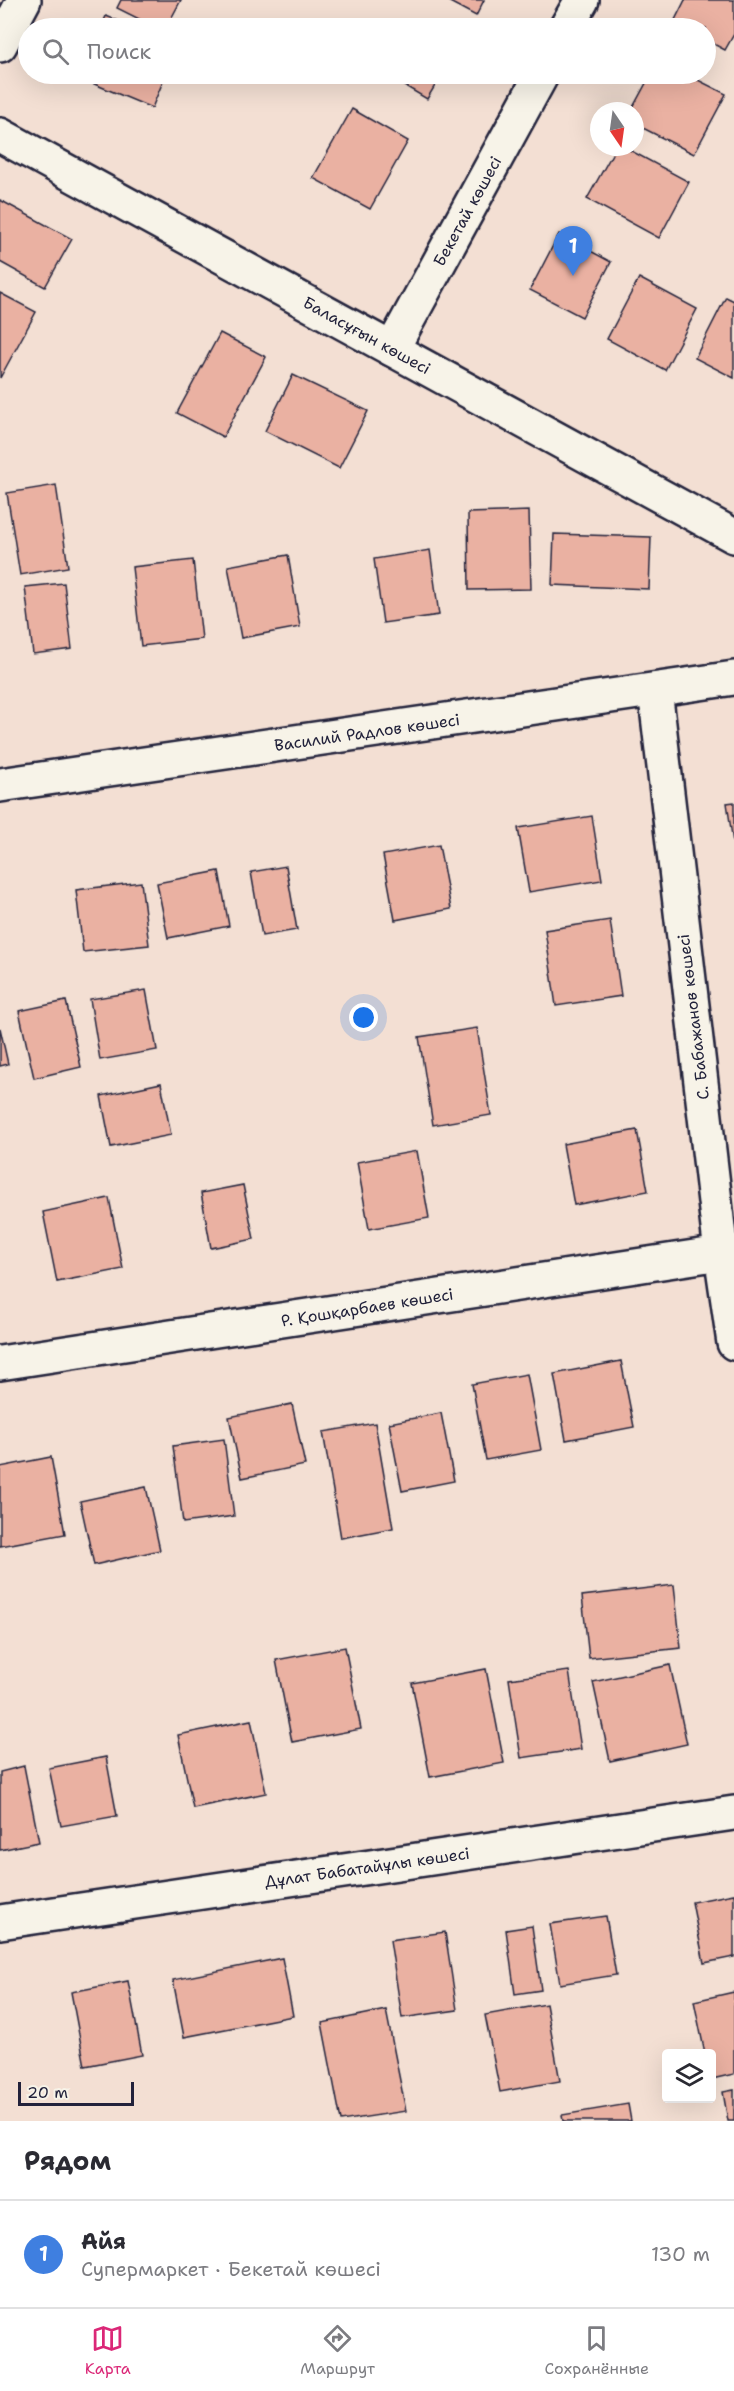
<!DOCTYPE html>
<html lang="ru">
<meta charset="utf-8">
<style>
body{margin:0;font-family:"Shantell Sans",sans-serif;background:#f2f2f3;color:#2b2b33}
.controls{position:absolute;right:18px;bottom:18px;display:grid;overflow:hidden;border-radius:6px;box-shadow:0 6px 24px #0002}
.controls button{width:54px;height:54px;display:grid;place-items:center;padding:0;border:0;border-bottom:2px solid #e1e1e2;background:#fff;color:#2b2b33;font:30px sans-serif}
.compass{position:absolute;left:590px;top:102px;width:54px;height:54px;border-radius:50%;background:#fff;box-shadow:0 6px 24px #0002;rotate:167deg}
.scale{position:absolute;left:18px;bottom:15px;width:116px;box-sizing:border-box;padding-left:6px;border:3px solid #22223b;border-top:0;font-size:16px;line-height:21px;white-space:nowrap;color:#22223b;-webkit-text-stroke:4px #f7f3e8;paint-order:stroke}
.you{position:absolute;left:364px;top:1018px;width:21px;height:21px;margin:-15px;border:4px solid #fff;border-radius:50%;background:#1a73e8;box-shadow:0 0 0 9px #1a73e833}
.badge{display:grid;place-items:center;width:39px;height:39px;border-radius:50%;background:#db2777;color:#fff;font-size:20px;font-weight:700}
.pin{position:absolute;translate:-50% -50px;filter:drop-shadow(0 2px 3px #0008)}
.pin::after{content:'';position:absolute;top:32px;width:21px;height:18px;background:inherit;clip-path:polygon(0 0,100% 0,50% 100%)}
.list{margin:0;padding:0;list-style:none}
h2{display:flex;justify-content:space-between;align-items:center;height:78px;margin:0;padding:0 24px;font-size:26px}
h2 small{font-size:20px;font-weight:400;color:#7c7c81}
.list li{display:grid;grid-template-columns:39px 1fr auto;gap:18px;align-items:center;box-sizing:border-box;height:108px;padding:0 24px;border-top:2px solid #e1e1e2}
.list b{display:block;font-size:22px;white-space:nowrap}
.list p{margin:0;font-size:20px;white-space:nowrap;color:#7c7c81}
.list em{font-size:20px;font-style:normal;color:#7c7c81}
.icon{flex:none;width:33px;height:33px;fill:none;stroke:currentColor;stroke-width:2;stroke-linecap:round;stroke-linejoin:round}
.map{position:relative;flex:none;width:734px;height:2121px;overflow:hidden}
.search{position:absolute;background:#fff;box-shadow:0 6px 24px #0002;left:18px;right:18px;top:18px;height:66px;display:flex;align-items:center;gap:15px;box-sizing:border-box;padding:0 21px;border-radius:33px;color:#7c7c81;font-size:22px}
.sheet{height:186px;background:#fff}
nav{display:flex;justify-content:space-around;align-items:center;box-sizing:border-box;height:84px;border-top:2px solid #e1e1e2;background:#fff;font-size:16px;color:#7c7c81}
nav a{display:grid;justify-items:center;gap:3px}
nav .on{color:#db2777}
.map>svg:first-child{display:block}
.building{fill:#eab1a2;stroke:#22223b;stroke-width:1.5}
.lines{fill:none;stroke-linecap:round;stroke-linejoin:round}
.minor-casing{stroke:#22223b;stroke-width:38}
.tertiary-casing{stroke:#22223b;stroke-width:38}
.minor{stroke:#f7f3e8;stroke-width:33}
.tertiary{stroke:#f7f3e8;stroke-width:33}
.labels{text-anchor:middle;stroke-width:4.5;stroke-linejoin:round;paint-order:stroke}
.street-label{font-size:16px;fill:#22223b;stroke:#f7f3e8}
</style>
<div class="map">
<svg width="734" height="2121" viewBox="0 0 734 2121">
<rect width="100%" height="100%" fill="#f3dfd3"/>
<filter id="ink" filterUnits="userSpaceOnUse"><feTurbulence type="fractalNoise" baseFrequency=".0167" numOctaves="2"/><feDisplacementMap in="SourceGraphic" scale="12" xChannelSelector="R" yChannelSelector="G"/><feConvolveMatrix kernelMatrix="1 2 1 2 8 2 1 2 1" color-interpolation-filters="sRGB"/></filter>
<g filter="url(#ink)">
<g class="building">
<path d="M 121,0 L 181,0 L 166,28 L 157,28 L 117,8 Z"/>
<path d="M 446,0 L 484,0 L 476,16 Z"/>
<path d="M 685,0 L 734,0 L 734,34 L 725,50 L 706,40 L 706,28 L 682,28 L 673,24 Z"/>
<path d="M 106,16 L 137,28 L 101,28 Z"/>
<path d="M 422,20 L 437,28 L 417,28 Z"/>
<path d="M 82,74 L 166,74 L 152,108 L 80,78 Z"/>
<path d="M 392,74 L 442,74 L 427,99 L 390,77 Z"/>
<path d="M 651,74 L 686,74 L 726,94 L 694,154 L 635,124 L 635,111 L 631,111 Z"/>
<path d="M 352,109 L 408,141 L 370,209 L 313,178 Z"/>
<path d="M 616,147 L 624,147 L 689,182 L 659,238 L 587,199 Z"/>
<path d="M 0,200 L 72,239 L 45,287 L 0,262 Z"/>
<path d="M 559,234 L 611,262 L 582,317 L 530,290 Z"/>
<path d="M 639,278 L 697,309 L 665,370 L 607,339 Z"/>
<path d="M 0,293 L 36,312 L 0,378 Z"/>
<path d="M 726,297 L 734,301 L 734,378 L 695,358 Z"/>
<path d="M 220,333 L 266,357 L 223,437 L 177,413 Z"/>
<path d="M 293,375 L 368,411 L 339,468 L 265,431 Z"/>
<path d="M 56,485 L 68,567 L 20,575 L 7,493 Z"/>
<path d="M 529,511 L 531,589 L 469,590 L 468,513 Z"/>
<path d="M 554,534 L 651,537 L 649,589 L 552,585 Z"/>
<path d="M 430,550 L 439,615 L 383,623 L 374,559 Z"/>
<path d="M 288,555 L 300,627 L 241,638 L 228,566 Z"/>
<path d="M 193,560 L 202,639 L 141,646 L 132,567 Z"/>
<path d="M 64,583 L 72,649 L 33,654 L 25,587 Z"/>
<path d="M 734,802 L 734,849 L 727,803 Z"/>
<path d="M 592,816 L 602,880 L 529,892 L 518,828 Z"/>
<path d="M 439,845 L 451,909 L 395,920 L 383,855 Z"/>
<path d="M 286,866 L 297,930 L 262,936 L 251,872 Z"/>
<path d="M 219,871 L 229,926 L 168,938 L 157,883 Z"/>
<path d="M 141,882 L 149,945 L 83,952 L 76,890 Z"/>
<path d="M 610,920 L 621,996 L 556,1006 L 545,930 Z"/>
<path d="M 146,990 L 157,1050 L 100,1060 L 90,999 Z"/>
<path d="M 66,1001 L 81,1067 L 34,1078 L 19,1011 Z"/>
<path d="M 0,1028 L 8,1064 L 0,1066 Z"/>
<path d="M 477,1028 L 491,1115 L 433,1125 L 419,1037 Z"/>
<path d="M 161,1083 L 171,1135 L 111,1147 L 101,1096 Z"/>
<path d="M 637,1130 L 648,1191 L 574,1205 L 563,1144 Z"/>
<path d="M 417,1151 L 429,1218 L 369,1229 L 357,1162 Z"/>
<path d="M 243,1185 L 254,1239 L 211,1248 L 201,1193 Z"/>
<path d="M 109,1198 L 123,1269 L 57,1282 L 43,1212 Z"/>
<path d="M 621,1361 L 634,1427 L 566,1440 L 554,1374 Z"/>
<path d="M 527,1374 L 541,1450 L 486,1460 L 472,1384 Z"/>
<path d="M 292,1404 L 305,1465 L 242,1478 L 229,1417 Z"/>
<path d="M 441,1413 L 454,1481 L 402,1491 L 389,1423 Z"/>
<path d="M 375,1423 L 393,1528 L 341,1538 L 323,1432 Z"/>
<path d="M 224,1439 L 234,1516 L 183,1523 L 173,1446 Z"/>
<path d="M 51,1457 L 65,1534 L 0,1546 L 0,1467 Z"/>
<path d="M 146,1487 L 160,1550 L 94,1565 L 80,1501 Z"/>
<path d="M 674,1585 L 681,1648 L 589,1658 L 582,1596 Z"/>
<path d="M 345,1647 L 361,1729 L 292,1742 L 276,1660 Z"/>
<path d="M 670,1665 L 687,1744 L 610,1761 L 593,1682 Z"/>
<path d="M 486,1669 L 504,1763 L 430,1777 L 412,1683 Z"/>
<path d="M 569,1671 L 581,1749 L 521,1758 L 509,1679 Z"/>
<path d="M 251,1720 L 266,1793 L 193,1808 L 178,1735 Z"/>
<path d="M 106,1757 L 117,1816 L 61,1826 L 49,1768 Z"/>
<path d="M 24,1766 L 39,1842 L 0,1850 L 0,1772 Z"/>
<path d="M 734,1894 L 734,1957 L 704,1963 L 692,1902 Z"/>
<path d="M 606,1916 L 616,1975 L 560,1984 L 550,1924 Z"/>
<path d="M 532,1926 L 541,1990 L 515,1994 L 506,1930 Z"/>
<path d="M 445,1932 L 457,2010 L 402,2018 L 390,1940 Z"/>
<path d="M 282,1958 L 293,2016 L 184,2037 L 173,1980 Z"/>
<path d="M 128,1981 L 142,2055 L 85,2066 L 71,1992 Z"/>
<path d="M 734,1992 L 734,2074 L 712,2079 L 712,2054 L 705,2054 L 694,2001 Z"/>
<path d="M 546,2004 L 560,2081 L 500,2092 L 485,2015 Z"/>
<path d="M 386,2010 L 406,2111 L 341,2121 L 322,2023 Z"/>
<path d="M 734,2090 L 734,2121 L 728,2121 L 723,2092 Z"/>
<path d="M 628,2104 L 631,2121 L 563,2121 L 562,2115 Z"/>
</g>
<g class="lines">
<defs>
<g id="minor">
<path d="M 566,28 L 582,0"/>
<path d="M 0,45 L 24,0"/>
<path d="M 0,135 L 734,536"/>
<path d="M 392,349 L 542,74"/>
<path d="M 655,690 L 721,1253 L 734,1343"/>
<path d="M 0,1363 L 734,1251"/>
<path d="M 0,1922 L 734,1813"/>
</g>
<path id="tertiary" d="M 0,785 L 734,678"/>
</defs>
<use href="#minor" class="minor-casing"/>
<use href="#tertiary" class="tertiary-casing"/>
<use href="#minor" class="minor"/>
<use href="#tertiary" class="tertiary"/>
</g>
</g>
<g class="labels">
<g class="street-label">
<text transform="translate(467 211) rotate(-61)" y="6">Бекетай көшесі</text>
<text transform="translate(367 335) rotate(29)" y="6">Баласұғын көшесі</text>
<text transform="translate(367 732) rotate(-8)" y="6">Василий Радлов көшесі</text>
<text transform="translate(693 1017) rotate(-97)" y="6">С. Бабажанов көшесі</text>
<text transform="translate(367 1307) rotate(-9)" y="6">Р. Қошқарбаев көшесі</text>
<text transform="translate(367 1867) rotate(-8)" y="6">Дұлат Бабатайұлы көшесі</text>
</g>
</g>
</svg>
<div class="controls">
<button><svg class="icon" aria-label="layers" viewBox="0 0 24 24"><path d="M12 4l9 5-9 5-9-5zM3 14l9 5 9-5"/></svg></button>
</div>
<svg class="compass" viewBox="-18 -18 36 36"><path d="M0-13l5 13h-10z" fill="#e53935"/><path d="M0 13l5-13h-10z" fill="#7c7c81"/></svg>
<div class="scale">20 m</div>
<div class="you"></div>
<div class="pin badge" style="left:573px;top:276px;background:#3f7fe0">1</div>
<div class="search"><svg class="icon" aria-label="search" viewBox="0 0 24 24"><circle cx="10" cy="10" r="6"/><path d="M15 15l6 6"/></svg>Поиск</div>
</div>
<section class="sheet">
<h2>Рядом<small></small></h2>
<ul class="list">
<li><span class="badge" style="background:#3f7fe0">1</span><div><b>Айя</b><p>Супермаркет · Бекетай көшесі</p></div><em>130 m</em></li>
</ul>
</section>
<nav>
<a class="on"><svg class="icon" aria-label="map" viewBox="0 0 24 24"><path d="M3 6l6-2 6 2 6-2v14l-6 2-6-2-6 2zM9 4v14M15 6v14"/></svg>Карта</a>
<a><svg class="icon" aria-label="directions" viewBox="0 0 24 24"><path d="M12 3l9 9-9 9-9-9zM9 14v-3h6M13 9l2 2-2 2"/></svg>Маршрут</a>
<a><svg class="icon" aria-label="saved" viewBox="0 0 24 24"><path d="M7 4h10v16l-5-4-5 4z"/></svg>Сохранённые</a>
</nav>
